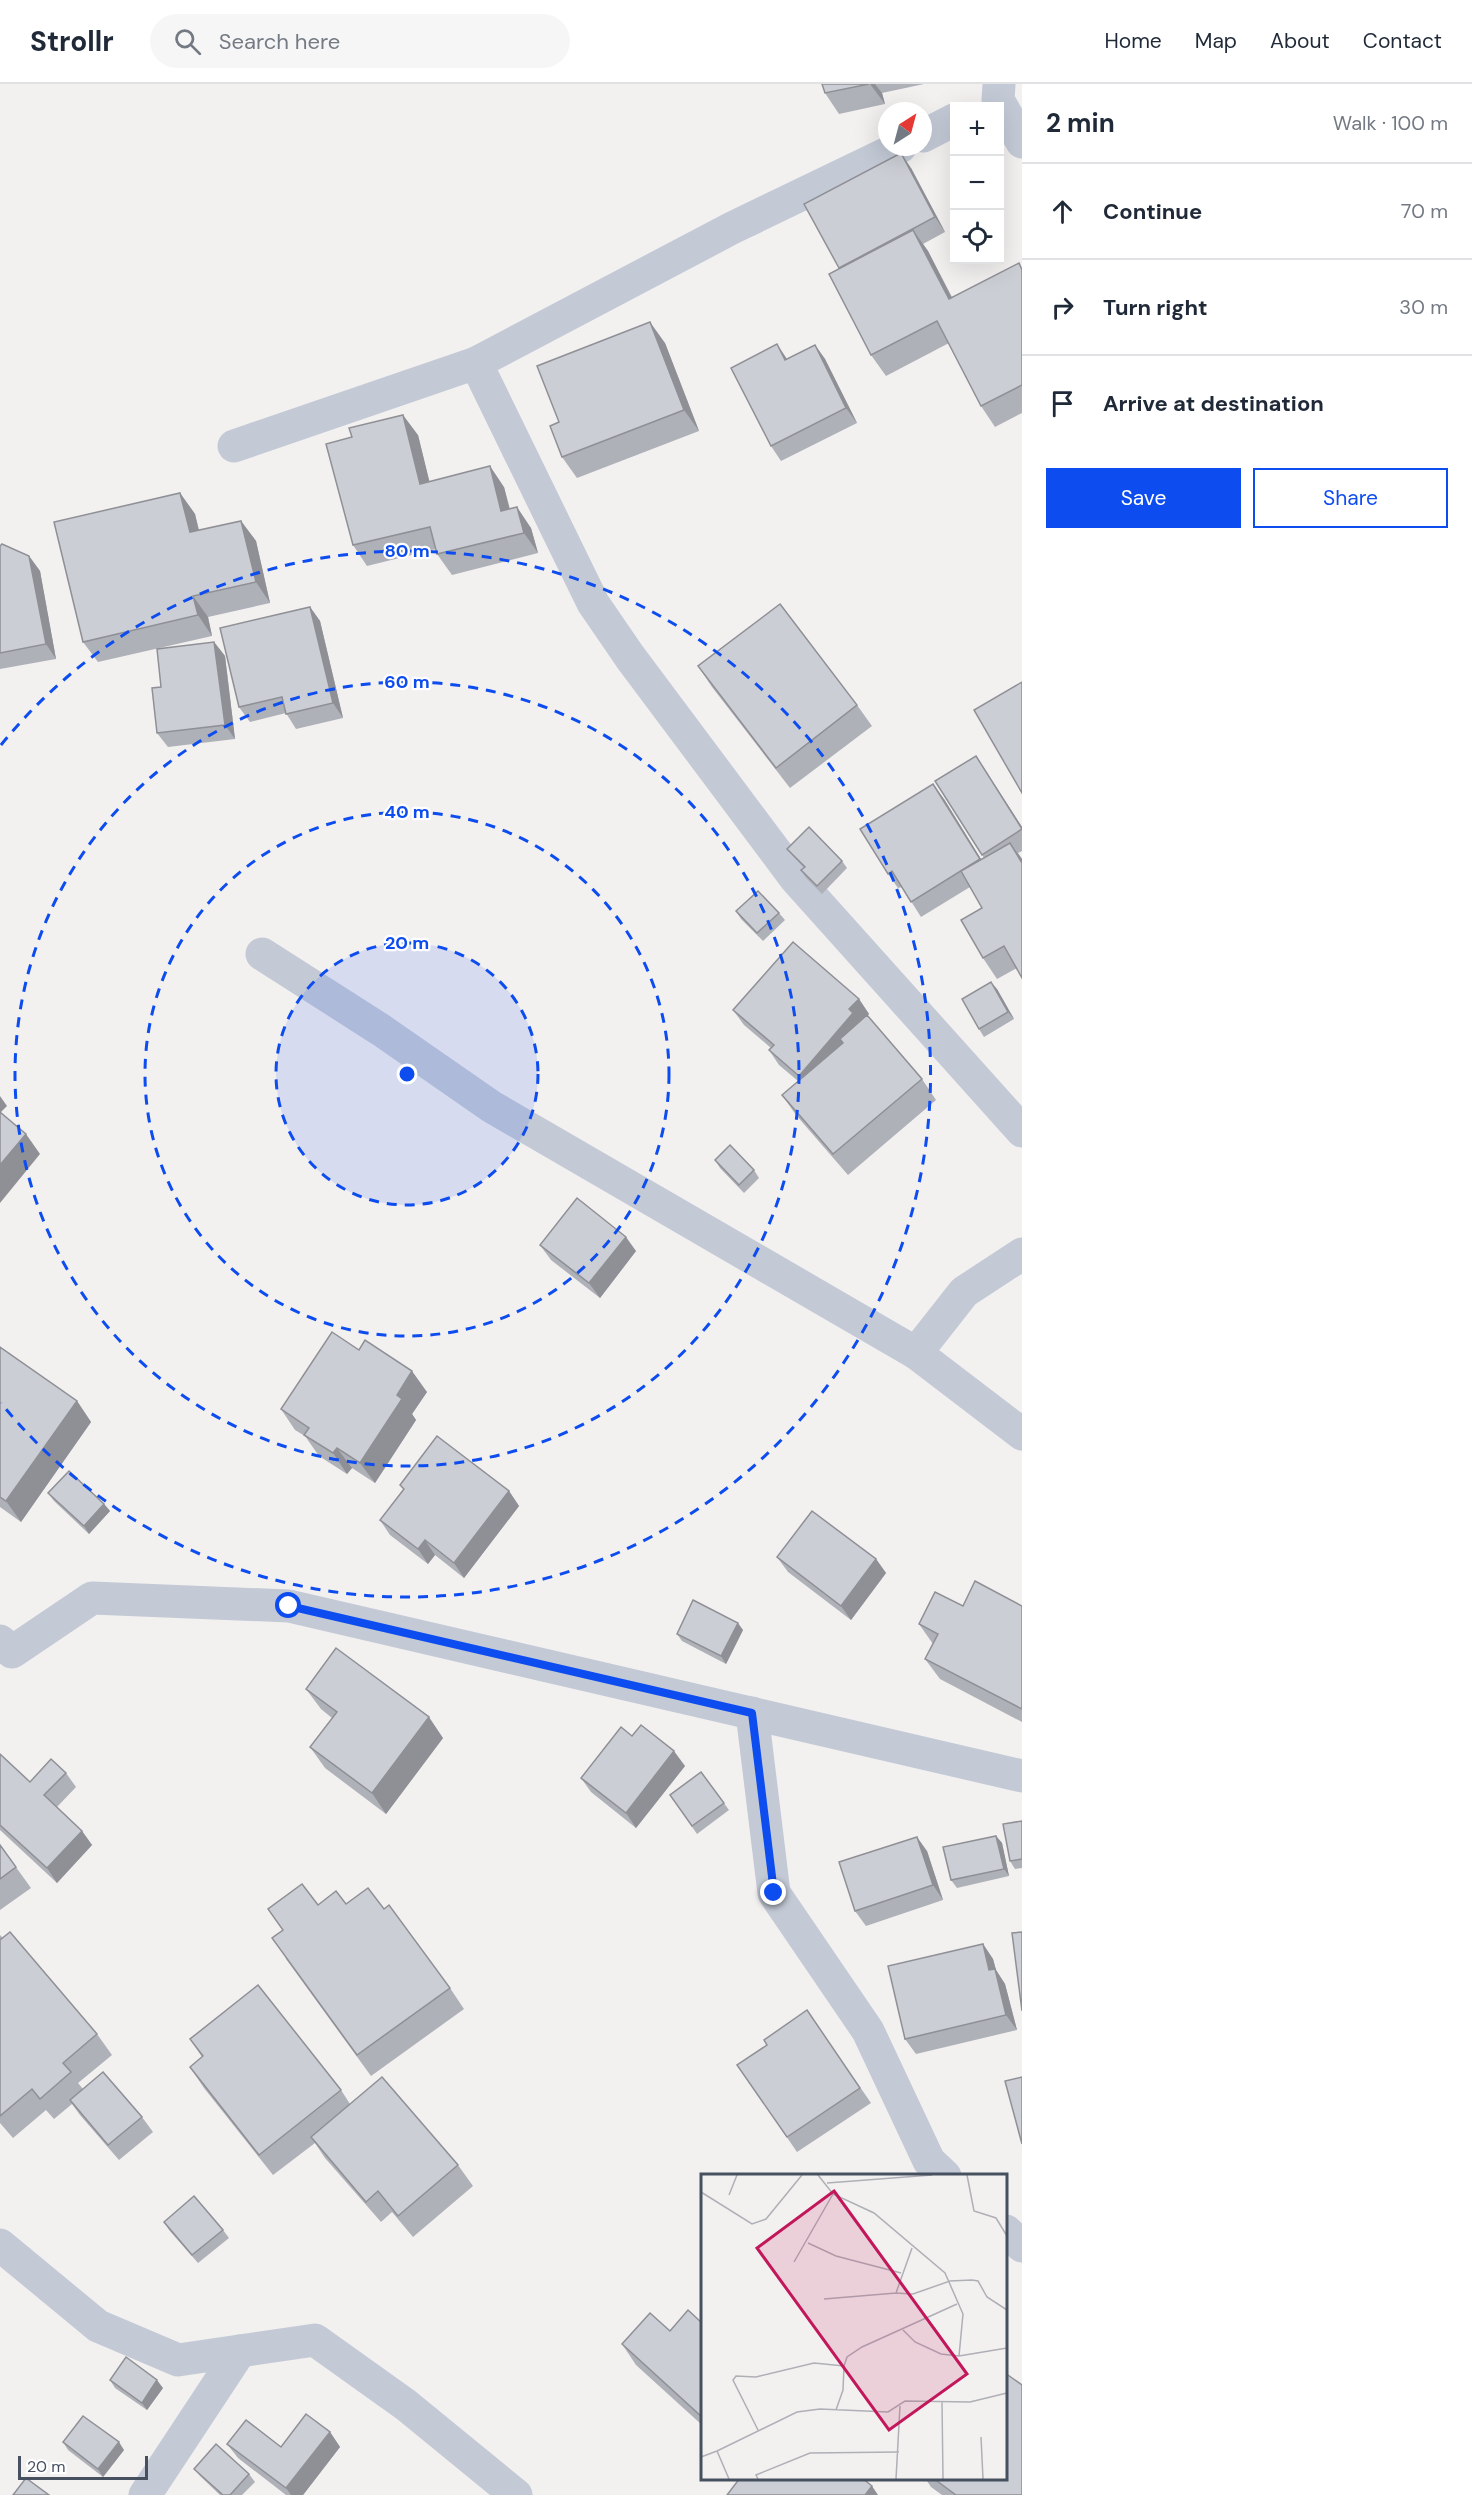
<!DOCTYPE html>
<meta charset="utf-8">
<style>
body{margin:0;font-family:"DM Sans",sans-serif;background:#f6f6f7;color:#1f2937}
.controls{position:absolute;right:18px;top:18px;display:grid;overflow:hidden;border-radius:0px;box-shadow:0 6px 24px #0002}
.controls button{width:54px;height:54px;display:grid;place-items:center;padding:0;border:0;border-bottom:2px solid #e0e1e3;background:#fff;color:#1f2937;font:30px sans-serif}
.compass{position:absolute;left:878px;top:18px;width:54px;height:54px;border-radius:50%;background:#fff;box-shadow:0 6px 24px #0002;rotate:36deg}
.scale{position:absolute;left:18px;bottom:15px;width:130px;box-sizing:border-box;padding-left:6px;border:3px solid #47505f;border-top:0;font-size:16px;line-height:21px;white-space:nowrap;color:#47505f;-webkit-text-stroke:4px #fff;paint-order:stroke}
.stop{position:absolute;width:18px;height:18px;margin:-14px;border:4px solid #0d4cef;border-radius:50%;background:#fff}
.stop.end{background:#0d4cef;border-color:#fff;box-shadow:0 2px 6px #0008}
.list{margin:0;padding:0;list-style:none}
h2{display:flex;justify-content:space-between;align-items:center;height:78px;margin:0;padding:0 24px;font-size:26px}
h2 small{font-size:20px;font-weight:400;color:#747a83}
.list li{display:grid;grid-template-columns:39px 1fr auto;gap:18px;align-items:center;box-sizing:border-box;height:96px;padding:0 24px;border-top:2px solid #e0e1e3}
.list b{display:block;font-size:22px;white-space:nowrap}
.list em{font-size:20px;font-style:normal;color:#747a83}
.actions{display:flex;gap:12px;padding:18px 24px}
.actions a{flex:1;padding:14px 0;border:2px solid #0d4cef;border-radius:0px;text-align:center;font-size:21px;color:#0d4cef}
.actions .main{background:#0d4cef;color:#fff}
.icon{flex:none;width:33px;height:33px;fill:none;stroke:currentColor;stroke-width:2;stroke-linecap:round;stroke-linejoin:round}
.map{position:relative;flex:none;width:1022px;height:2411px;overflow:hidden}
header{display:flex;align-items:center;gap:36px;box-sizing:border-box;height:84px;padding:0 30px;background:#fff;border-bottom:2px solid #e0e1e3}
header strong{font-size:28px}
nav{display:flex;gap:33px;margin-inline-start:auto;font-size:21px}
.search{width:420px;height:54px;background:#f6f6f7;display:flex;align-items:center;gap:15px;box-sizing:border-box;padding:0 21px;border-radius:33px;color:#747a83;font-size:22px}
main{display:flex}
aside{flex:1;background:#fff}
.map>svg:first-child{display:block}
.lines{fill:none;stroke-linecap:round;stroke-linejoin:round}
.minor{stroke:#c3cad6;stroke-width:33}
.wall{fill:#afb1b8}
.shaded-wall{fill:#8f9096}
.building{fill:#ccced6;stroke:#8f9096;stroke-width:1.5}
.route{stroke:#0d4cef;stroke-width:8}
.ring{fill:none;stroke:#0d4cef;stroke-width:3;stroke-dasharray:10 8}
.inset-road{fill:none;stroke:#aeb0b6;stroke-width:1.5}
.view{fill:#c2185b;fill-opacity:0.15;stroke:#c2185b;stroke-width:3}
.inset-edge{fill:none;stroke:#47505f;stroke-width:3}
.centre{fill:#0d4cef;stroke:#fff;stroke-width:3}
.ring-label{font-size:18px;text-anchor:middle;font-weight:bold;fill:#0d4cef;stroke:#fff;stroke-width:4.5;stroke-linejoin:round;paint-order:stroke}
</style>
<header>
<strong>Strollr</strong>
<div class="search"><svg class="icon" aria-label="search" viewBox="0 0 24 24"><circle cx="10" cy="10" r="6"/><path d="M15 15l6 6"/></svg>Search here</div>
<nav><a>Home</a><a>Map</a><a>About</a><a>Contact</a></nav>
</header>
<main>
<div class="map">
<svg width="1022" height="2411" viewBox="0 0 1022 2411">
<rect width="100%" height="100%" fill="#f3f0f0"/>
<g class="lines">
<g class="minor">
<path d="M 999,0 L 998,16 L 1022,58"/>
<path d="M 923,52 L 954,36"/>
<path d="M 476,279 L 593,519 L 630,573 L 796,795 L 1022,1047"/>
<path d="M 234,362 L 476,279 L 732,144 L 900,63"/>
<path d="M 262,870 L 381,946 L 492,1023 L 916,1269"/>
<path d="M 1022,1170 L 964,1208 L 916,1269 L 1022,1350"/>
<path d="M 0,1557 L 12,1568 L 92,1514 L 289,1522 L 1022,1692"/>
<path d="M 752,1629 L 774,1809 L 868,1947 L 929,2077 L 945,2092"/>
<path d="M 1006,2147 L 1022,2162"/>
<path d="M 0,2161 L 98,2242 L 178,2276 L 315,2256 L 406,2321 L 516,2411"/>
<path d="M 145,2411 L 240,2267"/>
</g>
</g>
<g class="wall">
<path d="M 822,0 L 924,0 L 882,9 L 885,20 L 839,30 L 825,9 Z"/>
<path d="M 911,84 L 945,148 L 923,160 L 928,167 L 952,213 L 1022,184 L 1022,329 L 995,343 L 981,322 L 949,259 L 886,292 L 871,271 L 839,185 Z"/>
<path d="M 665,259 L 699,347 L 577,394 L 562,373 L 559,338 Z"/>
<path d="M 815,261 L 825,275 L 857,339 L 781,377 L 771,362 L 787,275 Z"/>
<path d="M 418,351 L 429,397 L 504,403 L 510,425 L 531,444 L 538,469 L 452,491 L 437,470 L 436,465 L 367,482 L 353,461 Z"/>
<path d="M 180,409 L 195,430 L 199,446 L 241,437 L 256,457 L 270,519 L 208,533 L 212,552 L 98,578 L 83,558 Z"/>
<path d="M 0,462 L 29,472 L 40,487 L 56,575 L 0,585 Z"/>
<path d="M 310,523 L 320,537 L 343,634 L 296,645 L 286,629 L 250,638 L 239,623 Z"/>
<path d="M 214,558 L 225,572 L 235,655 L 168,663 L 157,649 L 161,603 Z"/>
<path d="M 698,582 L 857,621 L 872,642 L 790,704 L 712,603 Z"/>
<path d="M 976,672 L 1022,743 L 1022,767 L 1018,769 L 1022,775 L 1017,884 L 997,895 L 983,874 L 982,824 L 970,803 L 921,833 L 902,803 L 898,804 L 888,790 L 944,715 L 981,775 L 984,774 L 935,697 Z"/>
<path d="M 787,765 L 842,777 L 847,784 L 822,810 L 806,794 L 801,786 L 804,784 L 793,772 Z"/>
<path d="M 736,827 L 779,829 L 785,836 L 763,857 L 741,835 Z"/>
<path d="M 997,905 L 1014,935 L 984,953 L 979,945 Z"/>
<path d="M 859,915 L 869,930 L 867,932 L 922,995 L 936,1016 L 848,1091 L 796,1031 L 782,1011 L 798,997 L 779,981 L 769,966 L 771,964 L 744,941 L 733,926 Z"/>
<path d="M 715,1076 L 754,1086 L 759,1094 L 744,1109 L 720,1084 Z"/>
<path d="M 540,1161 L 636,1167 L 600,1214 L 551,1176 Z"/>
<path d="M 0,1263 L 77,1317 L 91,1338 L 21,1438 L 0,1423 Z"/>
<path d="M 359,1266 L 427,1308 L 412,1330 L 416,1336 L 375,1399 L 352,1384 L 347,1390 L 319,1372 L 305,1352 L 295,1346 L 281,1325 Z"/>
<path d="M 400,1401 L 509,1407 L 519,1422 L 464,1494 L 435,1471 L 428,1480 L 390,1451 L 380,1436 L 404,1406 Z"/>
<path d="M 48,1409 L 104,1420 L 110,1427 L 89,1450 L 54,1417 Z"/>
<path d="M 777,1473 L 876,1475 L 886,1489 L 851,1536 L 788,1488 Z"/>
<path d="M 963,1522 L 1022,1522 L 1022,1638 L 940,1595 L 925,1575 L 933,1560 L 919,1540 Z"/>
<path d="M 743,1546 L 726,1580 L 682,1557 L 677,1550 Z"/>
<path d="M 306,1605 L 443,1654 L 386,1730 L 325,1684 L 310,1663 L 332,1634 L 321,1625 Z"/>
<path d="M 632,1652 L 685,1682 L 636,1744 L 591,1708 L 581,1694 Z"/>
<path d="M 0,1670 L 30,1698 L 66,1689 L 76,1703 L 57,1723 L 82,1747 L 92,1761 L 57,1799 L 0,1746 Z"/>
<path d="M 701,1688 L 729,1726 L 697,1750 L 670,1711 Z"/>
<path d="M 1022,1737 L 1022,1784 L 1015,1785 L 1010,1777 Z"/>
<path d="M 996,1752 L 1002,1759 L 1009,1792 L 957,1804 L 951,1796 Z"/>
<path d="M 0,1761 L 31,1804 L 0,1826 Z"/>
<path d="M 927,1767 L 943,1816 L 866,1842 L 855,1827 Z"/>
<path d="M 318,1821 L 384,1825 L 450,1904 L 464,1925 L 371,1992 L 286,1875 L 283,1846 L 268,1825 Z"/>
<path d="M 0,1851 L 97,1950 L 112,1971 L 78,1999 L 83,2005 L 142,2033 L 153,2048 L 119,2076 L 80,2031 L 72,2020 L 54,2035 L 46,2026 L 13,2054 L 0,2039 Z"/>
<path d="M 983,1860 L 993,1875 L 996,1886 L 1005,1900 L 1017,1946 L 916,1970 L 905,1955 Z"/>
<path d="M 807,1926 L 871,2019 L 797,2068 L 737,1981 L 767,1961 Z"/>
<path d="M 190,1955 L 341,2006 L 350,2020 L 458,2081 L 473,2102 L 413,2153 L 392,2128 L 381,2138 L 325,2074 L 315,2059 L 273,2091 L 204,2004 L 190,1983 L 202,1973 Z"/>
<path d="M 164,2138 L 223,2146 L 229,2154 L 198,2179 L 169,2146 Z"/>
<path d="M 702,2239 L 702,2341 L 636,2281 L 622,2260 L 670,2247 Z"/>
<path d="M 110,2296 L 163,2304 L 147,2326 L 115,2304 Z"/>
<path d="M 330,2348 L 340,2363 L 303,2411 L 286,2411 L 238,2374 L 227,2360 L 281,2363 Z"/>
<path d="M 63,2358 L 124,2366 L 103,2393 L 68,2366 Z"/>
<path d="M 194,2385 L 249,2390 L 255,2398 L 242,2411 L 220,2411 L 200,2392 Z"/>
<path d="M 925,2394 L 1005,2394 L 1022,2411 L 942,2411 L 931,2403 Z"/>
</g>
<g class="shaded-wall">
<path d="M 870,0 L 875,0 L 882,9 L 885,20 Z"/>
<path d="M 901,69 L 911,84 L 945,148 L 935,133 Z"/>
<path d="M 913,146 L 928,167 L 963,236 L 949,215 Z"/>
<path d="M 650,238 L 665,259 L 699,347 L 684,326 Z"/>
<path d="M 777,260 L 787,275 L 785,276 Z"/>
<path d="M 815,261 L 825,275 L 857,339 L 846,324 Z"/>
<path d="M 403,331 L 418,351 L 435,420 L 420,400 Z"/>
<path d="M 490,382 L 504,403 L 515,447 L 501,427 Z"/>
<path d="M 180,409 L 195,430 L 204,469 L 190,448 Z"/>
<path d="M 517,423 L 531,444 L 538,469 L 524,449 Z"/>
<path d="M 241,437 L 256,457 L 270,519 L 256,498 Z"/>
<path d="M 29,472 L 40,487 L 56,575 L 46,560 Z"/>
<path d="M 193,512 L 208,533 L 212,552 L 198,531 Z"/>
<path d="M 310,523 L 320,537 L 343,634 L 333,619 Z"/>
<path d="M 214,558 L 225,572 L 235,655 L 225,641 Z"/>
<path d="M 976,672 L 986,687 L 1022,743 L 1022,745 Z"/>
<path d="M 933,700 L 944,715 L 990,790 L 980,775 Z"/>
<path d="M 1010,759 L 1022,775 L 1022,779 Z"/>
<path d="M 991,898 L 997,905 L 1014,935 L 1008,928 Z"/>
<path d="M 859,915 L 869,930 L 860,939 L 810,1006 L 799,992 L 849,925 Z"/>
<path d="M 0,1012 L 7,1022 L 0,1029 Z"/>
<path d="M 26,1050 L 40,1070 L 0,1119 L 0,1081 Z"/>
<path d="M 626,1153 L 636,1167 L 600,1214 L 589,1199 Z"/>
<path d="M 412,1287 L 427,1308 L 412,1330 L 416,1336 L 375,1399 L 360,1379 L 397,1311 Z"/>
<path d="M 77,1317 L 91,1338 L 21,1438 L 6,1417 Z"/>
<path d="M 337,1364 L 352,1384 L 347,1390 L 333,1369 Z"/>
<path d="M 509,1407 L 519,1422 L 464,1494 L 454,1479 Z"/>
<path d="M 104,1420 L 110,1427 L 89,1450 L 84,1442 Z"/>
<path d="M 425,1456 L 435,1471 L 428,1480 L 418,1465 Z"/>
<path d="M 876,1475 L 886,1489 L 851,1536 L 841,1522 Z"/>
<path d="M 738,1539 L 743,1546 L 726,1580 L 721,1572 Z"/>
<path d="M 429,1633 L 443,1654 L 386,1730 L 372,1709 Z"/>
<path d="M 674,1667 L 685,1682 L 636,1744 L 626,1729 Z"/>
<path d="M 82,1747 L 92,1761 L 57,1799 L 47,1784 Z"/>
<path d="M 996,1752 L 1002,1759 L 1009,1792 L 1004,1785 Z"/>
<path d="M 917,1753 L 927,1767 L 943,1816 L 933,1801 Z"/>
<path d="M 983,1860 L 993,1875 L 996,1886 L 1005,1900 L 1017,1946 L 1006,1931 L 989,1886 Z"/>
<path d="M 157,2296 L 163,2304 L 147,2326 L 142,2319 Z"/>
<path d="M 330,2348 L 340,2363 L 303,2411 L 291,2411 L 286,2404 Z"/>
<path d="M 119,2358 L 124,2366 L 103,2393 L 98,2385 Z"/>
<path d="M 872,2402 L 878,2411 L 865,2411 Z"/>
</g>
<g class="building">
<path d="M 822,0 L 869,0 L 825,9 Z"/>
<path d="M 901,69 L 935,133 L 839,184 L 804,120 Z"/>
<path d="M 913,146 L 949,215 L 1019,179 L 1022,186 L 1022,301 L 981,322 L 937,237 L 871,271 L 829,190 Z"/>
<path d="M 650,238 L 684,326 L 562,373 L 550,342 L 559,338 L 537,282 Z"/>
<path d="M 777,260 L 785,276 L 815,261 L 846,324 L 771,362 L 731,284 Z"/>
<path d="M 403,331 L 420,400 L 490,382 L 501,427 L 517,423 L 524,449 L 437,470 L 430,443 L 353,461 L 326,360 L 352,353 L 349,344 Z"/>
<path d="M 180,409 L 190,448 L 241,437 L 256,498 L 193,512 L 198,531 L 83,558 L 54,438 Z"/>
<path d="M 2,460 L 29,472 L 46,560 L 0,569 L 0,462 Z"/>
<path d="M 780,520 L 857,621 L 776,684 L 698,582 Z"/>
<path d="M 310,523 L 333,619 L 286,630 L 282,613 L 239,623 L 220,544 Z"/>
<path d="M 214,558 L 225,641 L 157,649 L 152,604 L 161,603 L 157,565 Z"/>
<path d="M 1022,598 L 1022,709 L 974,626 Z"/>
<path d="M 976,672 L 1022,745 L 982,771 L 935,697 Z"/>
<path d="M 933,700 L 980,775 L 911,818 L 892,787 L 888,790 L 860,745 Z"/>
<path d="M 809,743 L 842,777 L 817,802 L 801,786 L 805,783 L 787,765 Z"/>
<path d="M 1010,759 L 1022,779 L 1022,894 L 1004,862 L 983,874 L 961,836 L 982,824 L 961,787 Z"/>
<path d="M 758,807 L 779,829 L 757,849 L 736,827 Z"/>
<path d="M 793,858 L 859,915 L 849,925 L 853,929 L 799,992 L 769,966 L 774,961 L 733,926 Z"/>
<path d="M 991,898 L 1008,928 L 979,945 L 962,915 Z"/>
<path d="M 867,931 L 922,995 L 833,1070 L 782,1011 L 843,959 L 840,955 Z"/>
<path d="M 0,1028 L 26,1050 L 0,1081 Z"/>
<path d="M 730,1061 L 754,1086 L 739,1101 L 715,1076 Z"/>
<path d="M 577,1114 L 626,1153 L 589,1199 L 540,1161 Z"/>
<path d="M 332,1248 L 359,1266 L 365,1256 L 412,1287 L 397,1311 L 402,1315 L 360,1379 L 337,1364 L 333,1369 L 304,1351 L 309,1344 L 281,1325 Z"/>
<path d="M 0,1263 L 77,1317 L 6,1417 L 0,1413 Z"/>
<path d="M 437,1352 L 509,1407 L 454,1479 L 425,1456 L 418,1465 L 380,1436 L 404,1405 L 400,1401 Z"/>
<path d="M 69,1387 L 104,1420 L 84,1442 L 48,1409 Z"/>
<path d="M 812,1427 L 876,1475 L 841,1522 L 777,1473 Z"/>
<path d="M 975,1497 L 1022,1522 L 1022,1625 L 925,1575 L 938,1550 L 919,1540 L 935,1508 L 963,1522 Z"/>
<path d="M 693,1516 L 738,1539 L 721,1572 L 677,1550 Z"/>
<path d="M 336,1564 L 429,1633 L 372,1709 L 310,1663 L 337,1628 L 306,1605 Z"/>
<path d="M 641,1641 L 674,1667 L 626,1729 L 581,1694 L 621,1643 L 632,1652 Z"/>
<path d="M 0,1670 L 30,1698 L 51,1675 L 66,1689 L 44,1711 L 82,1747 L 47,1784 L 0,1741 Z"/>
<path d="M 701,1688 L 724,1719 L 692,1742 L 670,1711 Z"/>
<path d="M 1022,1737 L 1022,1775 L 1010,1777 L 1003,1740 Z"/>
<path d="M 996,1752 L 1004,1785 L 951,1796 L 943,1763 Z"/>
<path d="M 917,1753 L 933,1801 L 855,1827 L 839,1778 Z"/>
<path d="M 0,1761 L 16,1783 L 0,1795 Z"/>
<path d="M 302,1800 L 318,1821 L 336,1807 L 346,1820 L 368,1804 L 384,1825 L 389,1821 L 450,1904 L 357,1971 L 272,1854 L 283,1846 L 268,1825 Z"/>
<path d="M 10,1848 L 97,1950 L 63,1979 L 71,1988 L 40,2015 L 32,2005 L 0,2032 L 0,1856 Z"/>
<path d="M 1022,1848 L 1022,1927 L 1012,1849 Z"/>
<path d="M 983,1860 L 989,1886 L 995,1885 L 1006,1931 L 905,1955 L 888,1882 Z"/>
<path d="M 258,1901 L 341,2006 L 259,2071 L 190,1983 L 203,1972 L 190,1955 Z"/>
<path d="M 807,1926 L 860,2004 L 787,2053 L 737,1981 L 767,1961 L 764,1956 Z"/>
<path d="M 103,1988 L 142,2033 L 108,2061 L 70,2016 Z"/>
<path d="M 382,1993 L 458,2081 L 398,2132 L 378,2107 L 366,2118 L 311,2053 Z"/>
<path d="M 1022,1993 L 1022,2060 L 1005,1997 Z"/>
<path d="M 194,2112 L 223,2146 L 192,2171 L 164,2138 Z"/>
<path d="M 688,2226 L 702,2239 L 702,2333 L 622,2260 L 650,2229 L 670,2247 Z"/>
<path d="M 126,2273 L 157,2296 L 142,2319 L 110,2296 Z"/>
<path d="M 1005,2289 L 1022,2301 L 1022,2411 L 956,2411 L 933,2394 L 1005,2394 Z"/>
<path d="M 306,2330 L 330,2348 L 286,2404 L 227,2360 L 246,2336 L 281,2363 Z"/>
<path d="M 83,2332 L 119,2358 L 98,2385 L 63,2358 Z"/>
<path d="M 216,2360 L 249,2390 L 230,2411 L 223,2411 L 194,2385 Z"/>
<path d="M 26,2394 L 49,2411 L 13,2411 Z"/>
<path d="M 740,2394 L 862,2394 L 872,2402 L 865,2411 L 727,2411 Z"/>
</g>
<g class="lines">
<path class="route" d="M 289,1522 L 752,1629 L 774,1809"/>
</g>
<circle cx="407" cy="990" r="131" fill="#0d4cef" fill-opacity=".12"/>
<g class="ring">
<circle cx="407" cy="990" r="131"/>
<circle cx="407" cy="990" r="262"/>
<circle cx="407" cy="990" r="392"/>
<path d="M1 661A523 523 0 1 1 1 1319"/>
</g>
<g transform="translate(701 2090)">
<rect width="306" height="306" fill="#f3f0f0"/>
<path class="inset-road" d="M 117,1 L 132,20 L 173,39 L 244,99 L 262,140 L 258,182M 266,1 L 273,37 L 295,44 L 306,62M 126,9 L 231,1M 0,18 L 51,50 L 65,45 L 101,1M 28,21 L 36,1M 107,69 L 135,82 L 200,99M 211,74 L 195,119 L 212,120 L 249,107 L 271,106 L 277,107 L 286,123 L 306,136M 93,88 L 132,20M 123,125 L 195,119M 202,156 L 214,168 L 240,180 L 258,182 L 306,174M 241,228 L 242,305M 135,236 L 142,216 L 143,192M 57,256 L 32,206 L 35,202 L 55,203 L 113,189 L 143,192 L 146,183 L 161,173 L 256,130M 280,263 L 282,305M 16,277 L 96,238 L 119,235 L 187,238 L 204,227 L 269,228 L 306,219M 0,283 L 16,277 L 28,305M 57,305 L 55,301 L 109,279 L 198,278M 195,305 L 199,232"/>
<path class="view" d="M 133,17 L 266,200 L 188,256 L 56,74 Z"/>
<rect width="306" height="306" class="inset-edge"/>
</g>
<circle cx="407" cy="990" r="9" class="centre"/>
<g class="ring-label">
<text x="407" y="473">80 m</text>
<text x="407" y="604">60 m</text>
<text x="407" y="734">40 m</text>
<text x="407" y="865">20 m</text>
</g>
</svg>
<div class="controls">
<button>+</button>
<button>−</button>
<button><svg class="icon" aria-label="locate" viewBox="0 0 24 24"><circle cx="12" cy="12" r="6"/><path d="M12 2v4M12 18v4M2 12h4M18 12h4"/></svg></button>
</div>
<svg class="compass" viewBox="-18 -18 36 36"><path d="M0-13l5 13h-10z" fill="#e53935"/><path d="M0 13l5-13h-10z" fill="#747a83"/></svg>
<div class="scale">20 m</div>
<div class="stop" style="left:289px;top:1522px"></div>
<div class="stop end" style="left:774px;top:1809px"></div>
</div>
<aside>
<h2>2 min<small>Walk · 100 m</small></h2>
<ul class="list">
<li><svg class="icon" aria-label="ahead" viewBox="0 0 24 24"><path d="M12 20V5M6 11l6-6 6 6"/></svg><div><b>Continue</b></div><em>70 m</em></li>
<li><svg class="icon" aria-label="right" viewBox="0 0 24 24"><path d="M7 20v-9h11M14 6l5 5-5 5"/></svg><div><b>Turn right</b></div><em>30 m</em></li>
<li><svg class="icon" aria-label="arrive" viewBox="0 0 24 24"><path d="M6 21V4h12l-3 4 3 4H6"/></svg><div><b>Arrive at destination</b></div></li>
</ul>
<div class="actions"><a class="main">Save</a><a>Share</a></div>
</aside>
</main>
